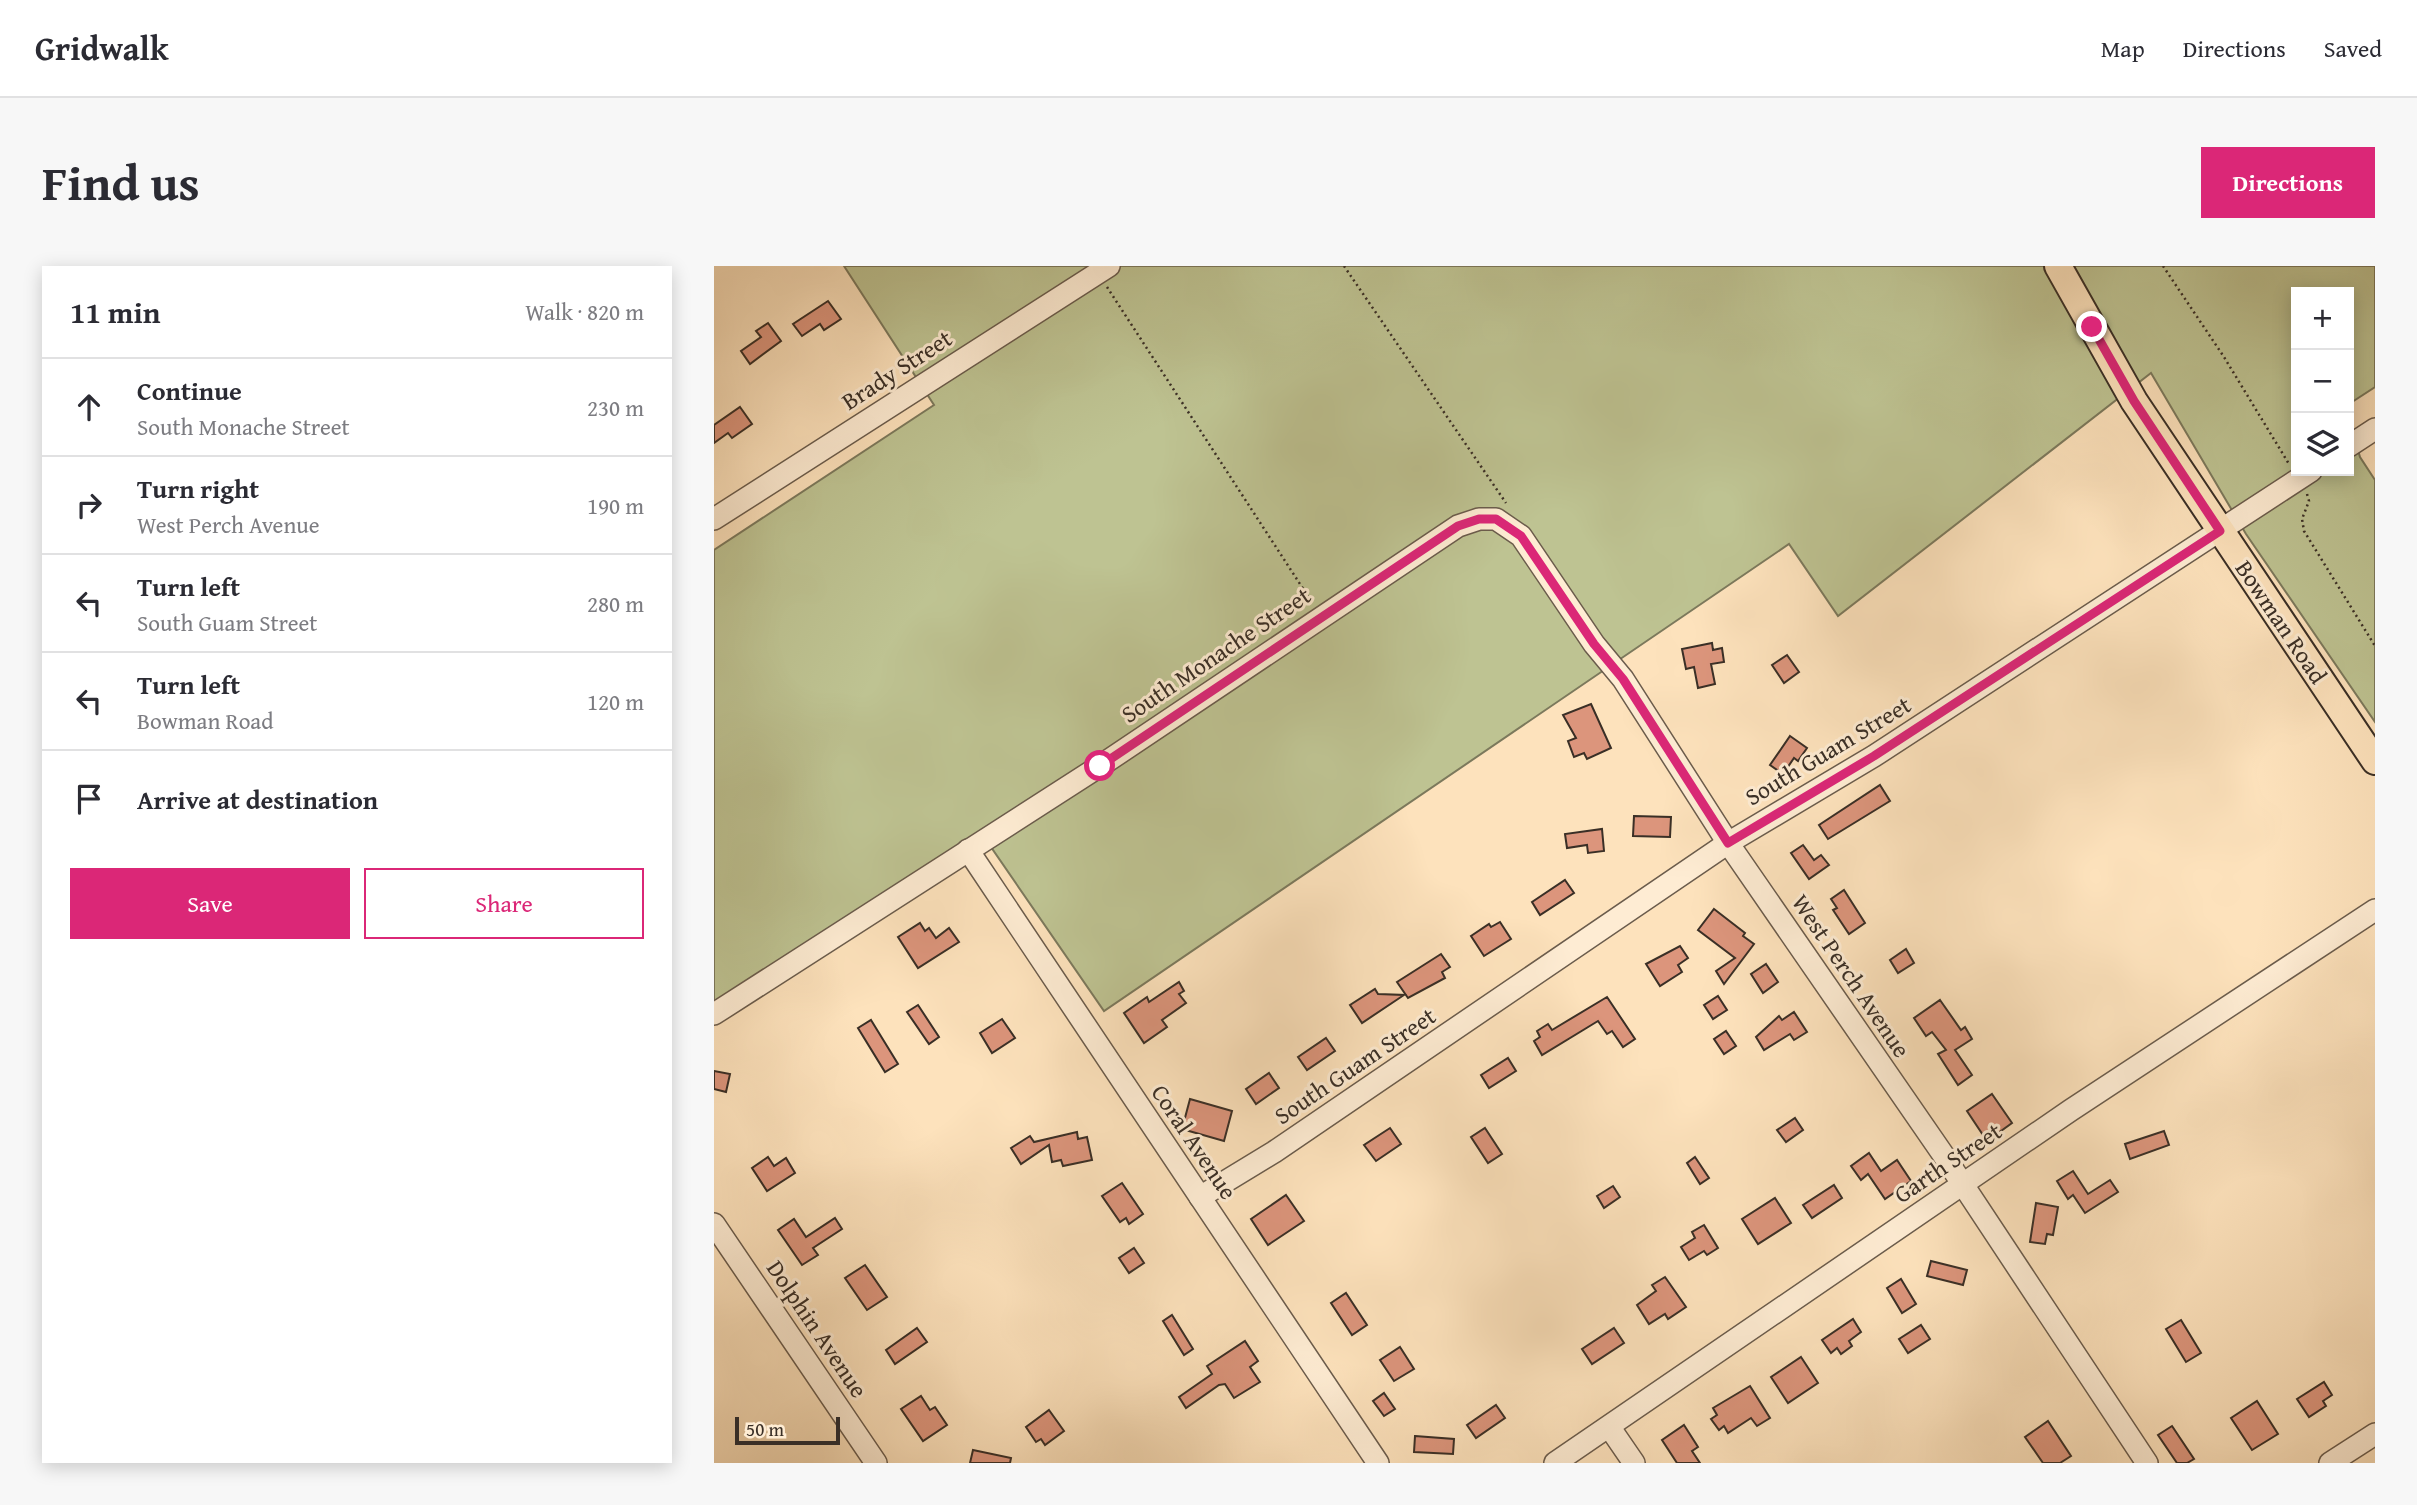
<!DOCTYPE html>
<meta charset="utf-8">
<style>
body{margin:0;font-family:"Gentium Book Plus",serif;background:#f7f7f7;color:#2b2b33}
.controls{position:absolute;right:21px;top:21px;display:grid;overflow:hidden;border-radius:0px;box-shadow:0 4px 18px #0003}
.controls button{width:63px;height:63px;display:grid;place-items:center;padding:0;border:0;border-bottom:2px solid #e1e1e2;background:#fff;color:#2b2b33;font:35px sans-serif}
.scale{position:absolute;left:21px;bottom:18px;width:105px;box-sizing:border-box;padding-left:7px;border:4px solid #3a2f26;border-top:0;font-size:19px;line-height:24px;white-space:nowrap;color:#3a2f26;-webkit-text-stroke:5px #feecd3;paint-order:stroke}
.stop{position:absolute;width:21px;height:21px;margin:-16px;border:5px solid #db2777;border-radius:50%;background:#fff}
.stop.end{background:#db2777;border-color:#fff;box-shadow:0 2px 7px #0008}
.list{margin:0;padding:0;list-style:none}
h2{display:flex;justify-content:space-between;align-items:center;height:91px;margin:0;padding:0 28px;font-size:30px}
h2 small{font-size:23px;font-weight:400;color:#7c7c81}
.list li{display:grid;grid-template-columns:46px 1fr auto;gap:21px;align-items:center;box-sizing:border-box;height:98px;padding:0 28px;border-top:2px solid #e1e1e2}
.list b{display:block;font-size:26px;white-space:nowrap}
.list p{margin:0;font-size:23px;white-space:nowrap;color:#7c7c81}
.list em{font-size:23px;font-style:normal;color:#7c7c81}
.actions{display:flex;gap:14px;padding:21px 28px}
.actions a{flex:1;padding:16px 0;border:2px solid #db2777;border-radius:0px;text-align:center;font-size:24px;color:#db2777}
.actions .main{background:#db2777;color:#fff}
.icon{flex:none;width:38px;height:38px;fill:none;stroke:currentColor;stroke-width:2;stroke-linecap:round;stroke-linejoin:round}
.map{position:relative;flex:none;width:1661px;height:1197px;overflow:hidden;border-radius:0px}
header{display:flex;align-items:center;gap:42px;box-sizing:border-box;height:98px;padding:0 35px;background:#fff;border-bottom:2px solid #e1e1e2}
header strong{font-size:33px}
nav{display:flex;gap:38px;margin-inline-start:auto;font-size:24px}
.intro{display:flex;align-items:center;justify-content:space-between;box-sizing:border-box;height:168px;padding:0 42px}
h1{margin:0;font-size:49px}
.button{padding:18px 32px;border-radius:0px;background:#db2777;color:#fff;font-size:24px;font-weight:700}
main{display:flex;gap:42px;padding:0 42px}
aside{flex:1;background:#fff;border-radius:0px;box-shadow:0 4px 18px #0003}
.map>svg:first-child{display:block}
.green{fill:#bec392;stroke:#7c795c;stroke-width:2}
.building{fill:#dc957c;stroke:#3a2f26;stroke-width:2}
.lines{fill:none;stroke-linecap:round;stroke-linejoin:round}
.minor-casing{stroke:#6b5c4c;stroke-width:24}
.major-casing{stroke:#3a2f26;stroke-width:30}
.path{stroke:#3a2f26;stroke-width:2.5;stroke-dasharray:2 3.5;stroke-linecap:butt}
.minor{stroke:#feecd3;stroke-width:21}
.major{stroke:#fde2bc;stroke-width:26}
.route{stroke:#db2777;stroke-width:9}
.labels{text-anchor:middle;stroke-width:6;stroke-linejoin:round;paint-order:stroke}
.street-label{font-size:24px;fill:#3a2f26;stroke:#feecd3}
</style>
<header>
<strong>Gridwalk</strong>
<nav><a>Map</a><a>Directions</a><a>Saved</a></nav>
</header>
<div class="intro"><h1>Find us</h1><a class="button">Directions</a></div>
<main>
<aside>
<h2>11 min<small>Walk · 820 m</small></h2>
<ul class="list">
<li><svg class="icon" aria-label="ahead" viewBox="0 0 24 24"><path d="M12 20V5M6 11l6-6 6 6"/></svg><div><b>Continue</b><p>South Monache Street</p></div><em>230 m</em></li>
<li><svg class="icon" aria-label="right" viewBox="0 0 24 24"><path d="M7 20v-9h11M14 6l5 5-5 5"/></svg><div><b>Turn right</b><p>West Perch Avenue</p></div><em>190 m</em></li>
<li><svg class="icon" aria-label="left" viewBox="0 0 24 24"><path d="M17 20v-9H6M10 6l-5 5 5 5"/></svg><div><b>Turn left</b><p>South Guam Street</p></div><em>280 m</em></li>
<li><svg class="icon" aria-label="left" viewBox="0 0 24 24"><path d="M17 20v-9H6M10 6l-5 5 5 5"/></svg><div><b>Turn left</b><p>Bowman Road</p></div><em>120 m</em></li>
<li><svg class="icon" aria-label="arrive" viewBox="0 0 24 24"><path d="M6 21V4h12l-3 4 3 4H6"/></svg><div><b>Arrive at destination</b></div></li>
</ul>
<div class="actions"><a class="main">Save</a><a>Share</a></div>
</aside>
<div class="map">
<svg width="1661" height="1197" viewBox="0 0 1661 1197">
<rect width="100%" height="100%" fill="#fde2bc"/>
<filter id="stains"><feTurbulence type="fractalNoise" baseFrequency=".00286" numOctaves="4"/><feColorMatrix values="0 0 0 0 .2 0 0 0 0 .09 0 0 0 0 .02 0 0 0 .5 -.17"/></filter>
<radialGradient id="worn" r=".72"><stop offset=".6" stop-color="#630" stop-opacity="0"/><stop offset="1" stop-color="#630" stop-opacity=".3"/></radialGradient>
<path class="green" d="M 130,0 L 1661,0 L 1661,121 L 1635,138 L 1635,26 L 1582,26 L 1582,205 L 1635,205 L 1635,153 L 1646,191 L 1661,214 L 1661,456 L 1532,268 L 1437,107 L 1124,350 L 1075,278 L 390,745 L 270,571 L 0,755 L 0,284 L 220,139 Z"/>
<g class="building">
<path d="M 114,35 L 127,53 L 110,64 L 106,58 L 88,70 L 79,58 Z"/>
<path d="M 54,57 L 67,75 L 36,98 L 27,85 L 47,71 L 42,65 Z"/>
<path d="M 26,141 L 38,158 L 18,172 L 14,167 L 0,177 L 0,159 Z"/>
<path d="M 998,377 L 999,384 L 1008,382 L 1010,396 L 997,398 L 1001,418 L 984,422 L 980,401 L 972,403 L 968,383 Z"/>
<path d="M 1073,389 L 1085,406 L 1070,417 L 1058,399 Z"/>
<path d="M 877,438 L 897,482 L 873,493 L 870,487 L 860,491 L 854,475 L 862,472 L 849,449 Z"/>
<path d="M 1076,470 L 1093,482 L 1084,495 L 1080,492 L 1069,508 L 1056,499 Z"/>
<path d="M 1166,519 L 1176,535 L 1114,573 L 1105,559 Z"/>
<path d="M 920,550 L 957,551 L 956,571 L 919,570 Z"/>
<path d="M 888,563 L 890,585 L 874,587 L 873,579 L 853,582 L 851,568 Z"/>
<path d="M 1089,579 L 1100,594 L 1107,589 L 1115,599 L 1095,613 L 1077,587 Z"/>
<path d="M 851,614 L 860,627 L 826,649 L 818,636 Z"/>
<path d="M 1130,624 L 1151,657 L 1135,668 L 1119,644 L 1123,642 L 1117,633 Z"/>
<path d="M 1000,643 L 1031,667 L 1029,670 L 1040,678 L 1010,718 L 1002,705 L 1021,692 L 984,664 Z"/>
<path d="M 786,656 L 797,673 L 770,690 L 757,670 L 775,658 L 777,661 Z"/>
<path d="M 206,657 L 211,665 L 215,662 L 222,672 L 235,662 L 245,676 L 204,702 L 184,671 Z"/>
<path d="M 966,680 L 974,692 L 964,699 L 968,706 L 946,720 L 932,698 Z"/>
<path d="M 1192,683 L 1200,697 L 1184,707 L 1176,694 Z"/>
<path d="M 727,688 L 736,701 L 728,706 L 731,712 L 694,732 L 683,716 Z"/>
<path d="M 1052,698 L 1064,716 L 1049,727 L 1037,708 Z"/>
<path d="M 465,716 L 470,725 L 465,728 L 472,737 L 448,754 L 453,761 L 430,777 L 410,747 L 433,731 L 435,736 Z"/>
<path d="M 661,723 L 664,728 L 690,729 L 648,757 L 636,739 Z"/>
<path d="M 1004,730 L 1013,744 L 999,753 L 990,739 Z"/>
<path d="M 893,731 L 921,773 L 909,781 L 898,765 L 893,768 L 884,755 L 828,789 L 820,775 L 826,771 L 823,765 L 834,758 L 838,764 Z"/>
<path d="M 1226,734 L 1247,764 L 1251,761 L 1258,773 L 1241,784 L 1258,809 L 1244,819 L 1224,788 L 1232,784 L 1218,766 L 1212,770 L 1200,752 Z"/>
<path d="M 204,739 L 225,771 L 215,778 L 193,746 Z"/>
<path d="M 1080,746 L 1093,766 L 1080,774 L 1076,768 L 1050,784 L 1042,771 L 1065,750 L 1068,754 Z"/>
<path d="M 288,753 L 301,772 L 278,787 L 266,767 Z"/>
<path d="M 157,754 L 184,798 L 171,806 L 144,762 Z"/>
<path d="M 1012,765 L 1022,780 L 1010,788 L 1000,773 Z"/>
<path d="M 612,772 L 621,785 L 593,804 L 584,791 Z"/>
<path d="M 794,792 L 802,805 L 775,822 L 767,809 Z"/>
<path d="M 0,805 L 16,808 L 12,826 L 0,823 Z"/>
<path d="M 555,807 L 565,822 L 542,838 L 532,823 Z"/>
<path d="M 1278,828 L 1298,857 L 1273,875 L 1253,845 Z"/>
<path d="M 476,833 L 518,845 L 510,875 L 468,863 Z"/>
<path d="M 1081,852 L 1089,864 L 1072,876 L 1063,864 Z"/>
<path d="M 676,862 L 687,878 L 662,895 L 650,879 Z"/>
<path d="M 771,862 L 788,888 L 774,897 L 757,871 Z"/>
<path d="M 1450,865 L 1455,879 L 1416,893 L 1411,878 Z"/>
<path d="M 363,866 L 364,873 L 373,871 L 378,894 L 349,900 L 347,894 L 338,896 L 335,879 L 307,898 L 297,882 L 316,870 L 320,876 Z"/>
<path d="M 1155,887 L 1167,905 L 1183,894 L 1197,915 L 1171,933 L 1154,908 L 1147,914 L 1137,900 Z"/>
<path d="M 54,891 L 60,900 L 72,892 L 81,907 L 53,925 L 38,902 Z"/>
<path d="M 981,891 L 995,912 L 986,918 L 973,897 Z"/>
<path d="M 1359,905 L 1374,928 L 1396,914 L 1404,926 L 1371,947 L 1359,929 L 1354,933 L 1343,915 Z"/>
<path d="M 408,917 L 429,948 L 415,958 L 412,952 L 406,956 L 388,930 Z"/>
<path d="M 1120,919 L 1128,932 L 1098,952 L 1089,939 Z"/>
<path d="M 899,920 L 906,931 L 890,942 L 883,930 Z"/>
<path d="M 572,929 L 590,955 L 554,979 L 537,953 Z"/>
<path d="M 1061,932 L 1077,957 L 1044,978 L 1028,953 Z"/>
<path d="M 1322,937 L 1344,941 L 1339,969 L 1333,968 L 1331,978 L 1316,976 Z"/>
<path d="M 121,952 L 128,963 L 99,982 L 104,989 L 88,999 L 64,964 L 80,953 L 92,971 Z"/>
<path d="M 990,959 L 1004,982 L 993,989 L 990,985 L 975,994 L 967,981 L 981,972 L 978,966 Z"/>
<path d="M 420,982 L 430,997 L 415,1007 L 405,992 Z"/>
<path d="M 1217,995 L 1253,1004 L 1249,1019 L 1213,1010 Z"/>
<path d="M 151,999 L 173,1031 L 153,1044 L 131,1012 Z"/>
<path d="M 951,1011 L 972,1041 L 954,1053 L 951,1048 L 935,1058 L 923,1039 L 942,1025 L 938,1019 Z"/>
<path d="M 1187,1013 L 1202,1038 L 1188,1047 L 1173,1022 Z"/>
<path d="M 632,1027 L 653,1059 L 638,1069 L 617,1037 Z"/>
<path d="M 458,1049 L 479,1083 L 470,1089 L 449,1055 Z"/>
<path d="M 1139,1053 L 1147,1066 L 1135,1075 L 1138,1080 L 1127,1088 L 1123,1082 L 1117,1087 L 1108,1074 Z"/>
<path d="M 1467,1054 L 1487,1087 L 1472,1096 L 1452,1063 Z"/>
<path d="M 1207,1059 L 1216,1073 L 1194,1087 L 1185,1073 Z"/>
<path d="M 203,1062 L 213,1076 L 181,1098 L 172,1084 Z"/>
<path d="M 900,1062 L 910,1077 L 878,1098 L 868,1083 Z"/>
<path d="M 531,1075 L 544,1095 L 536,1101 L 546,1116 L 520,1132 L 511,1118 L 505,1119 L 472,1142 L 465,1131 L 498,1108 L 493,1100 Z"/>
<path d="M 686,1081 L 700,1103 L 680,1115 L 666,1094 Z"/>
<path d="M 1087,1091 L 1104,1117 L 1074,1137 L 1057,1111 Z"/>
<path d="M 1610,1116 L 1618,1129 L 1609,1135 L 1612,1140 L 1595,1151 L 1583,1133 Z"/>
<path d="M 1036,1120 L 1056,1152 L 1043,1160 L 1037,1152 L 1014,1167 L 1010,1160 L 1005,1164 L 997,1153 L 1003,1149 L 999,1142 Z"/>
<path d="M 670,1127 L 681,1143 L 670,1150 L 659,1135 Z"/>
<path d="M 207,1130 L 216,1144 L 221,1141 L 233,1159 L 209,1175 L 187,1143 Z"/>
<path d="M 1543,1135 L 1564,1168 L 1538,1184 L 1517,1152 Z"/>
<path d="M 782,1139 L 791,1152 L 762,1172 L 753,1159 Z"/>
<path d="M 335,1144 L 350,1165 L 331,1179 L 327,1173 L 322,1176 L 312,1161 Z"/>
<path d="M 1334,1155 L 1357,1190 L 1346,1197 L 1329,1197 L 1311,1171 Z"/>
<path d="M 970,1159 L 984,1181 L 978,1185 L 986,1197 L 963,1197 L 948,1174 Z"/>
<path d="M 1458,1160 L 1480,1193 L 1473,1197 L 1463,1197 L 1444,1169 Z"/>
<path d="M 701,1170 L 740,1173 L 739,1188 L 700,1186 Z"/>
<path d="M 259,1184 L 297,1192 L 296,1197 L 256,1197 Z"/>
</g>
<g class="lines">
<defs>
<g id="minor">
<path d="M 1635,180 L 1661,163"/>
<path d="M 0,253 L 395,0"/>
<path d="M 254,584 L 664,1197"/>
<path d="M 0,748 L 386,500 L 744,260 L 765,253 L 782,253 L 807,270 L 880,378 L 909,413 L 1014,577 L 1228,887 L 1433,1197"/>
<path d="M 486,931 L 560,886 L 1014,577 L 1160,490 L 1597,205"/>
<path d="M 0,958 L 162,1197"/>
<path d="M 896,1162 L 920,1197"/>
<path d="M 841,1197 L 1357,844 L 1661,644"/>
<path d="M 1616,1197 L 1661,1168"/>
</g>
<path id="major" d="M 1344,0 L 1420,135 L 1661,495"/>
</defs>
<use href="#minor" class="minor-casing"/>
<use href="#major" class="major-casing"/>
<g class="path">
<path d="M 630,0 L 792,237"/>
<path d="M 1449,0 L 1510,91 L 1575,198"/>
<path d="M 393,21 L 599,338"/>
<path d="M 1593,228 L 1595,235 L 1588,253 L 1590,265 L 1661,380"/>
</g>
<use href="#minor" class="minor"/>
<use href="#major" class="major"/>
</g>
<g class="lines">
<path class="route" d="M 386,500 L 744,260 L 765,253 L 782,253 L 807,270 L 880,378 L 909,413 L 1014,577 L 1160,490 L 1506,265 L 1420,135 L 1378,61"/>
</g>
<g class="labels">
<g class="street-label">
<text transform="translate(183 104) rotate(-33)" y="8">Brady Street</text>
<text transform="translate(1567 356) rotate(56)" y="8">Bowman Road</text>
<text transform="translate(502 389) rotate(-34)" y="8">South Monache Street</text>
<text transform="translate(1114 485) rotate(-31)" y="8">South Guam Street</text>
<text transform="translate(1137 710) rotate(56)" y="8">West Perch Avenue</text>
<text transform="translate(641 800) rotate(-34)" y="8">South Guam Street</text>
<text transform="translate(480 876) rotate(56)" y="8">Coral Avenue</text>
<text transform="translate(1234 897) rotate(-34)" y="8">Garth Street</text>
<text transform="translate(103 1063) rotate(56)" y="8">Dolphin Avenue</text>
</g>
</g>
<rect width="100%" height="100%" filter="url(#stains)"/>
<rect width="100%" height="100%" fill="url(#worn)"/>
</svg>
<div class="controls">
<button>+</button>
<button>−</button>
<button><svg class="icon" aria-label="layers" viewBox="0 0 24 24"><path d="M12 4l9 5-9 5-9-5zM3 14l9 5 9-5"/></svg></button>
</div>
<div class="scale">50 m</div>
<div class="stop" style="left:386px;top:500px"></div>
<div class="stop end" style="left:1378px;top:61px"></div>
</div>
</main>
